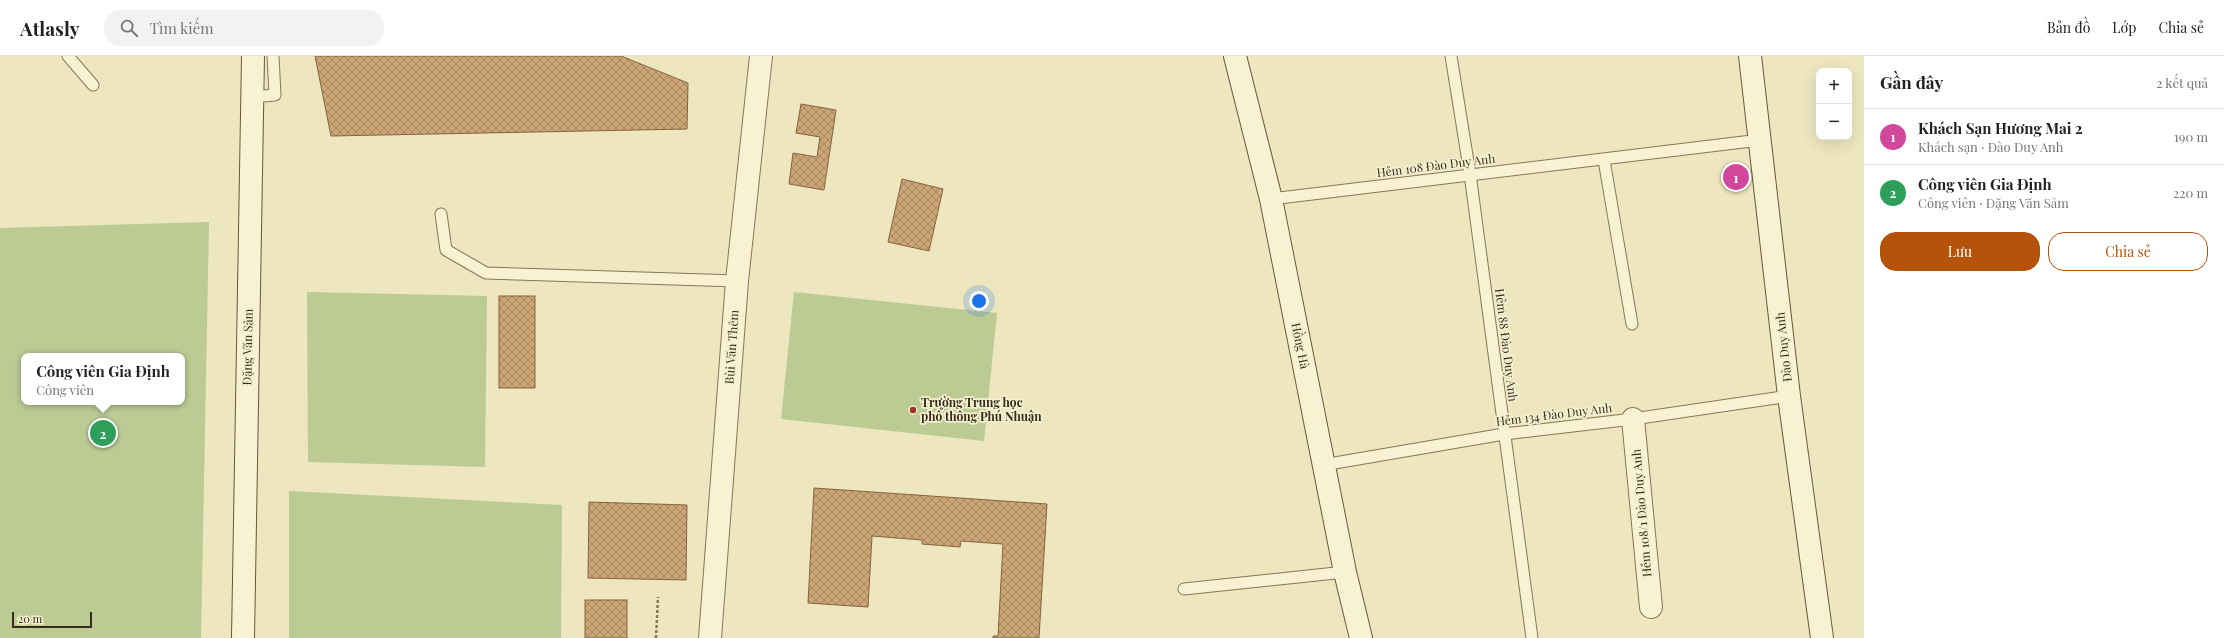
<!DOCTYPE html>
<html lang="vi">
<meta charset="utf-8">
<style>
body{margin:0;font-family:"Playfair Display",serif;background:#f2f2f2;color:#222}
.controls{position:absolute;right:12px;top:12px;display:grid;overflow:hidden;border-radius:8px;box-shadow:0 4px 16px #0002}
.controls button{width:36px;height:36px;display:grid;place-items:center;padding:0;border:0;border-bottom:1px solid #e0e0e0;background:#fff;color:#222;font:20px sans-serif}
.scale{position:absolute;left:12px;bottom:10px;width:80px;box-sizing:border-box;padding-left:4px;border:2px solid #352c1c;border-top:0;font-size:11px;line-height:14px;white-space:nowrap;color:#352c1c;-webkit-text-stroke:3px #f5efcf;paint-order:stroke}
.you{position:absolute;left:979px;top:245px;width:14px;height:14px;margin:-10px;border:3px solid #fff;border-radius:50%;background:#1a73e8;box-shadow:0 0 0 6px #1a73e833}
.badge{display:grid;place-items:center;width:26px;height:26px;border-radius:50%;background:#b45309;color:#fff;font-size:13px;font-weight:700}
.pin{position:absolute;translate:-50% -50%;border:2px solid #fff;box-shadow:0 1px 4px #0006}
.popup{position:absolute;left:21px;top:297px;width:164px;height:52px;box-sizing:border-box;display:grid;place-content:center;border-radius:8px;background:#fff;filter:drop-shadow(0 1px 3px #0005);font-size:13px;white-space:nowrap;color:#767676}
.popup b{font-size:15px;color:#222}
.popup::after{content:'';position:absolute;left:50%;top:100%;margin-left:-8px;border:8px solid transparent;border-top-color:#fff}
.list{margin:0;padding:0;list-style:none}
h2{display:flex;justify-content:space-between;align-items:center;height:52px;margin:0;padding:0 16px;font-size:17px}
h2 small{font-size:13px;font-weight:400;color:#767676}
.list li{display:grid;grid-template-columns:26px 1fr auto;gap:12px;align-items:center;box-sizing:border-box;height:56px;padding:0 16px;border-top:1px solid #e0e0e0}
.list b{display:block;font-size:15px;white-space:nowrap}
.list p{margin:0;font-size:13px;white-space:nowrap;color:#767676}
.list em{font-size:13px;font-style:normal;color:#767676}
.actions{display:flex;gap:8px;padding:12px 16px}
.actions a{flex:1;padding:9px 0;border:1px solid #b45309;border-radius:16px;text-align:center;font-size:14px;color:#b45309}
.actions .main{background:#b45309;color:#fff}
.icon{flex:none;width:22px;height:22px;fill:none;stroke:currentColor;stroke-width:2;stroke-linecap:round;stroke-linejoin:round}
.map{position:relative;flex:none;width:1864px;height:582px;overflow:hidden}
header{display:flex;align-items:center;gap:24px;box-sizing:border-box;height:56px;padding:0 20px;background:#fff;border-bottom:1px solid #e0e0e0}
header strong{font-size:19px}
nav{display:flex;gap:22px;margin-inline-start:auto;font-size:14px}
.search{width:280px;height:36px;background:#f2f2f2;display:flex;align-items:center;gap:10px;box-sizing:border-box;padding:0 14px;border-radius:16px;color:#767676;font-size:15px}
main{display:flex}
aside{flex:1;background:#fff}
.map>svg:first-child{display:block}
.green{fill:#bccb94;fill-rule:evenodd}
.building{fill:url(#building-cross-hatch);stroke:#84643e}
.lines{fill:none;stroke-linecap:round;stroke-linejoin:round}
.lane-casing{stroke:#867758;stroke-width:13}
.street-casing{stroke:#867758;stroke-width:24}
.secondary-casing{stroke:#67583b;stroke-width:24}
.path{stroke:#867758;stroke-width:2.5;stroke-dasharray:3 2;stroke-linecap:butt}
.lane{stroke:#f8f2d2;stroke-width:11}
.street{stroke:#f8f2d2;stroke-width:22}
.secondary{stroke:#f8f2d2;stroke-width:22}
.poi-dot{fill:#943729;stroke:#f5efcf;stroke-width:1.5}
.labels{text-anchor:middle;stroke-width:3.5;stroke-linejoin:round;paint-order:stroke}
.street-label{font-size:12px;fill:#352c1c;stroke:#f5efcf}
.poi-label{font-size:12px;font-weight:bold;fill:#352c1c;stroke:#f5efcf;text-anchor:start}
</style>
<header>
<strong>Atlasly</strong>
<div class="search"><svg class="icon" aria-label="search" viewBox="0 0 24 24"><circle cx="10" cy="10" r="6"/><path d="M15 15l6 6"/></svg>Tìm kiếm</div>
<nav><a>Bản đồ</a><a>Lớp</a><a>Chia sẻ</a></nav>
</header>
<main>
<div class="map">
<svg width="1864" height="582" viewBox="0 0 1864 582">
<defs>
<pattern id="building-cross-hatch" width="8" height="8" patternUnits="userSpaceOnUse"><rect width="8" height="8" fill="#cba575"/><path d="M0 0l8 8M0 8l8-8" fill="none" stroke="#a6875f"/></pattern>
</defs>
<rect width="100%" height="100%" fill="#ede6bf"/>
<g class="green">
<path d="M 209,166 L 201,582 L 0,582 L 0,172 ZM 24,300 L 182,300 L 182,346 L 24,346 Z"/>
<path d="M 307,236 L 487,240 L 485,411 L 308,406 Z"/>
<path d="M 794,236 L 997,257 L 984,385 L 781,363 Z"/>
<path d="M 289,435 L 562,449 L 561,582 L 289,582 Z"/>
</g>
<g class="building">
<path d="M 315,0 L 621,0 L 688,27 L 687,73 L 331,80 Z"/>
<path d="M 801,48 L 836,54 L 824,134 L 789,128 L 793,97 L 817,101 L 820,81 L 796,77 Z"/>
<path d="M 902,123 L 943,133 L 929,195 L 888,186 Z"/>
<rect x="499" y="240" width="36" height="92"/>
<path d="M 814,432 L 1047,448 L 1039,582 L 993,582 L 993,580 L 998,580 L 1003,488 L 961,485 L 960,491 L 922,488 L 922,484 L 872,480 L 868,551 L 808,547 Z"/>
<path d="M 589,446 L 687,449 L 686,524 L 588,522 Z"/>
<rect x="585" y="544" width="42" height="38"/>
</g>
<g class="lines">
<defs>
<g id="lane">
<path d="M 68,0 L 93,29"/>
<path d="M 1451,0 L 1470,118 L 1532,582"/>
<path d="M 252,41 L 275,39 L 273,0"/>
<path d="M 1604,104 L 1632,268"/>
<path d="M 1271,143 L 1760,84"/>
<path d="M 441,158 L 446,194 L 486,217 L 737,225"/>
<path d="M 1323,409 L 1504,378 L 1633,363 L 1789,340"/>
<path d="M 1184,533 L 1345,516"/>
</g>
<g id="street">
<path d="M 1633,363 L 1651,551"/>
<path d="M 710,582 L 737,225 L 761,0"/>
</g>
<g id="secondary">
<path d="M 1235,0 L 1271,143 L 1345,516 L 1361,582"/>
<path d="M 1750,0 L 1789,340 L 1822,582"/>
<path d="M 243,582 L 253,0"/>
</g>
</defs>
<use href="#lane" class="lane-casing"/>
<use href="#street" class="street-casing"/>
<use href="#secondary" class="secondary-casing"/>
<path class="path" d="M 656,582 L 658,541"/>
<use href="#lane" class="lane"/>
<use href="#street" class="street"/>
<use href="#secondary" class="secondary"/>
</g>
<circle class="poi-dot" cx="913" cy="354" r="4"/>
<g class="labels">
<g class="street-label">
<text transform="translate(1436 110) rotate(-7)" y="4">Hẻm 108 Đào Duy Anh</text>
<text transform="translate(1506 289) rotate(83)" y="4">Hẻm 88 Đào Duy Anh</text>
<text transform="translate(1300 290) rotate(79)" y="4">Hồng Hà</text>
<text transform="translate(248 291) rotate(-89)" y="4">Đặng Văn Sâm</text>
<text transform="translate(732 291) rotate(-86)" y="4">Bùi Văn Thêm</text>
<text transform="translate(1784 291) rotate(-96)" y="4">Đào Duy Anh</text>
<text transform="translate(1554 359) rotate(-7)" y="4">Hẻm 134 Đào Duy Anh</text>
<text transform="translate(1642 457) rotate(-95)" y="4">Hẻm 108/1 Đào Duy Anh</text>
</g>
<g class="poi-label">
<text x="921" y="351">Trường Trung học<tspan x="921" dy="14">phổ thông Phú Nhuận</tspan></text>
</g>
</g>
</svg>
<div class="controls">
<button>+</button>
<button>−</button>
</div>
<div class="scale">20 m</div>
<div class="you"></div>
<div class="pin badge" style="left:1736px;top:121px;background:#d1479c">1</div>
<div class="pin badge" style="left:103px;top:377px;background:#2e9e5b">2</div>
<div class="popup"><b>Công viên Gia Định</b>Công viên</div>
</div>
<aside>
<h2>Gần đây<small>2 kết quả</small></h2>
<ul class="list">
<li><span class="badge" style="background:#d1479c">1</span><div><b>Khách Sạn Hương Mai 2</b><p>Khách sạn · Đào Duy Anh</p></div><em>190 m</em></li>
<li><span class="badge" style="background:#2e9e5b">2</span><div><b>Công viên Gia Định</b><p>Công viên · Đặng Văn Sâm</p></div><em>220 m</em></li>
</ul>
<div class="actions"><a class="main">Lưu</a><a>Chia sẻ</a></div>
</aside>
</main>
